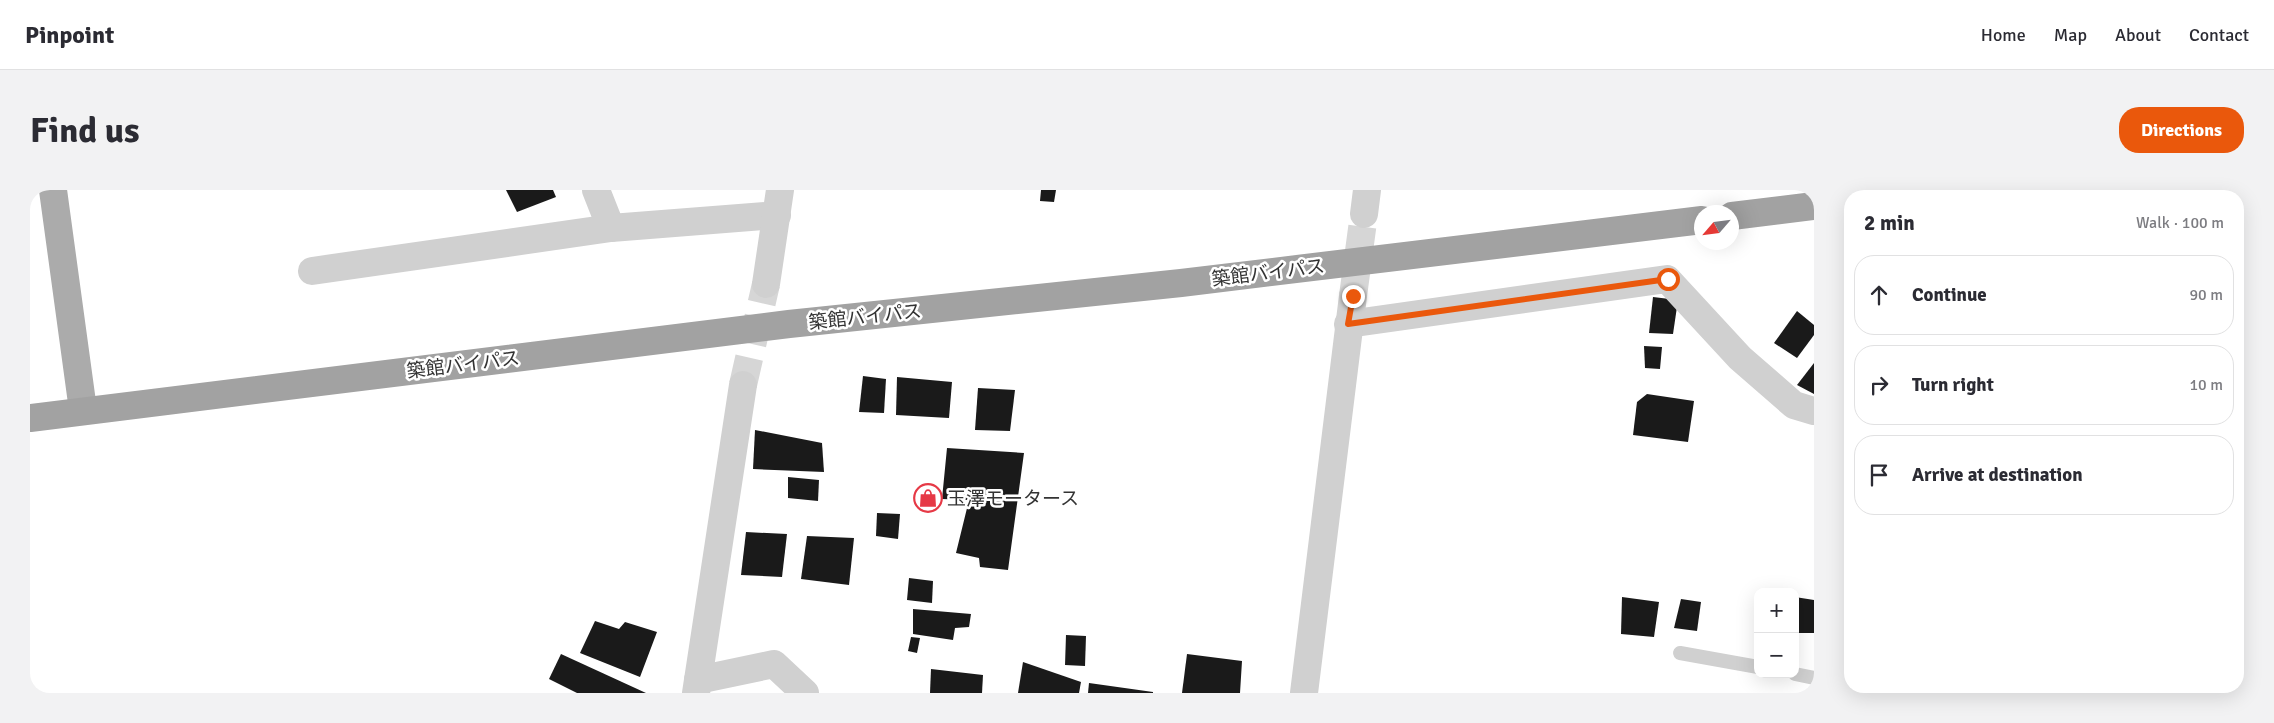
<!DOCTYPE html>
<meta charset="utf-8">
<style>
body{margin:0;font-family:Signika,"Noto Sans JP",sans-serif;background:#f2f2f3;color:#2b2b33}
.controls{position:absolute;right:15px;bottom:15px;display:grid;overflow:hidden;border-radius:10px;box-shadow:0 5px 20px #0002}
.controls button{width:45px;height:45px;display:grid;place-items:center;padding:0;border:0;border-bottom:1px solid #e1e1e2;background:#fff;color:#2b2b33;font:25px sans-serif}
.compass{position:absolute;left:1664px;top:15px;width:45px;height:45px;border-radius:50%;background:#fff;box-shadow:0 5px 20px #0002;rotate:242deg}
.stop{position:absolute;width:15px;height:15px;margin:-11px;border:4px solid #ea580c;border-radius:50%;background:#fff}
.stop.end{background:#ea580c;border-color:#fff;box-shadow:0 1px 5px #0008}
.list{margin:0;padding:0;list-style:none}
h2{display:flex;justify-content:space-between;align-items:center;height:65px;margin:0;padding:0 20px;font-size:21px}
h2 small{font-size:16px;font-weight:400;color:#7c7c81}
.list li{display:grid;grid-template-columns:32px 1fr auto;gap:15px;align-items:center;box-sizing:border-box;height:80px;margin:0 10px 10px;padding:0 10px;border:1px solid #e1e1e2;border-radius:20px}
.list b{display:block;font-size:19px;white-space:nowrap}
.list em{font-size:16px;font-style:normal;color:#7c7c81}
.icon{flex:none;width:28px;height:28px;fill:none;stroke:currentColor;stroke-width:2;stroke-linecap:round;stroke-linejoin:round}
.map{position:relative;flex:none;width:1784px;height:503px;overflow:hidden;border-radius:20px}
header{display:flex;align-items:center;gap:30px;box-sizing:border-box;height:70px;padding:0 25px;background:#fff;border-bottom:1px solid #e1e1e2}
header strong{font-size:24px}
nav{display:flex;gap:28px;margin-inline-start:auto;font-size:18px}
.intro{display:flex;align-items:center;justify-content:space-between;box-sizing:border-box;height:120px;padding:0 30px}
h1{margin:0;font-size:35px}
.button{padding:12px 22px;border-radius:20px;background:#ea580c;color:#fff;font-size:18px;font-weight:700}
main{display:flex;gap:30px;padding:0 30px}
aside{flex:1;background:#fff;border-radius:20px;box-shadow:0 5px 20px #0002}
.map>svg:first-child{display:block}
.building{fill:#1a1a1a}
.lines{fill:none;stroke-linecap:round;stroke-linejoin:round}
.minor-tunnel{stroke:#d6d6d6;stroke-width:28;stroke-dasharray:28 14;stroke-linecap:butt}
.service{stroke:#d0d0d0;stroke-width:14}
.minor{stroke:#d0d0d0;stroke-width:28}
.primary{stroke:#ababab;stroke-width:28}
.trunk{stroke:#a2a2a2;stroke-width:28}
.route{stroke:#ea580c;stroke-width:6}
.labels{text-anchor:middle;stroke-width:5;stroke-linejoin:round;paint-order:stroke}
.street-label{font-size:19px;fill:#333;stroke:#fff}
.poi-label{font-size:19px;fill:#333;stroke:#fff;text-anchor:start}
</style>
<header>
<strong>Pinpoint</strong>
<nav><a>Home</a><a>Map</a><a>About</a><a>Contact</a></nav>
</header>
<div class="intro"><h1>Find us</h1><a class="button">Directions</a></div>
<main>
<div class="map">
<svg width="1784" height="503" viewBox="0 0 1784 503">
<rect width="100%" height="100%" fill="#fff"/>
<g class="building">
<path d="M 476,0 L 523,0 L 526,7 L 487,22 Z"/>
<path d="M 1011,0 L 1026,0 L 1024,12 L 1010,11 Z"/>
<path d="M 1623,107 L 1648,110 L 1643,144 L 1619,143 Z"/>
<path d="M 1767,121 L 1784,135 L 1784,145 L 1767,168 L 1744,153 Z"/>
<path d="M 1614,156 L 1632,157 L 1630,179 L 1615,178 Z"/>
<path d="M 1784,173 L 1784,204 L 1767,195 Z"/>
<path d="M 833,186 L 856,189 L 854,223 L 829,222 Z"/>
<path d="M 867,187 L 922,192 L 919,228 L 866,225 Z"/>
<path d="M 948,198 L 985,200 L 980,241 L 945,240 Z"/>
<path d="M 1617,204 L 1664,211 L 1658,252 L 1603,245 L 1607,212 Z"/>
<path d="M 725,240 L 792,253 L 794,282 L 723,279 Z"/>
<path d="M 917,258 L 994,263 L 978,380 L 950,377 L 949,368 L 926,363 L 939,310 L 912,309 Z"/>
<path d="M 758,287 L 789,290 L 788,311 L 758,308 Z"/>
<path d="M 847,323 L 870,324 L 868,349 L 846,346 Z"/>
<path d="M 716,342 L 757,344 L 752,387 L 711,385 Z"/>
<path d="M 777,346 L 824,348 L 819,395 L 771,389 Z"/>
<path d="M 879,388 L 903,391 L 902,413 L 877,410 Z"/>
<path d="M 1592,407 L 1629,412 L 1624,447 L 1591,444 Z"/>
<path d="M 1765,407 L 1784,410 L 1784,443 L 1765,443 Z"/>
<path d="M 1651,409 L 1671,412 L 1667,441 L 1644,438 Z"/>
<path d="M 883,419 L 941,424 L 939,437 L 925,438 L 923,450 L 883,444 Z"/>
<path d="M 565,431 L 589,439 L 595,432 L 627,442 L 610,487 L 550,463 Z"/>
<path d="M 1036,445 L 1056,446 L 1055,476 L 1035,475 Z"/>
<path d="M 881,447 L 890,448 L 887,463 L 878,461 Z"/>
<path d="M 531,464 L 616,503 L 547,503 L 519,489 Z"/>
<path d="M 1157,464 L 1212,471 L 1210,503 L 1152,503 Z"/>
<path d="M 993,472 L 1051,492 L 1049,503 L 988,503 Z"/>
<path d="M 901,479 L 953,485 L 952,503 L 900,503 Z"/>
<path d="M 1059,493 L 1123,502 L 1123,503 L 1058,503 Z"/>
</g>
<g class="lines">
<g class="minor-tunnel">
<path d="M 1323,106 L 1334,24"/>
<path d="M 713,195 L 736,94"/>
</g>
<g class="service">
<path d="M 1650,463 L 1728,477"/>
<path d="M 1765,484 L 1784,488"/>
</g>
<g class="minor">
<path d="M 566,0 L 581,38"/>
<path d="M 1334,24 L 1337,0"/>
<path d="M 282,81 L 581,38 L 747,25"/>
<path d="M 736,94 L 750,0"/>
<path d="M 1318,134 L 1637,89 L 1710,168 L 1764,215 L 1784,221"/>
<path d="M 668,490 L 744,474 L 775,503"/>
<path d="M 666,503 L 713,195"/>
<path d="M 1274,503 L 1323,106"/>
</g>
<path class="primary" d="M 23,0 L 53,220"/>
<g class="trunk">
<path d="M 1702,26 L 1784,16"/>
<path d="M 0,228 L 759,134 L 1151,93 L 1672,30"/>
</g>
</g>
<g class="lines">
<path class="route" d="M 1323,106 L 1318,134 L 1638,89"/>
</g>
<defs>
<symbol id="shop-ring" viewBox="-11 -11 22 22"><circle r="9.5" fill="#fff" stroke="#e63946" stroke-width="1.5"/><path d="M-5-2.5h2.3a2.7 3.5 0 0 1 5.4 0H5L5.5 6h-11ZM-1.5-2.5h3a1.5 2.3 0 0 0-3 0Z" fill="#e63946"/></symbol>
</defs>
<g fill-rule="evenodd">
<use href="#shop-ring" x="882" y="292" width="32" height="32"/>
</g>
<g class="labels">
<g class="street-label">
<text transform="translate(1238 82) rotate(-7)" y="7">築館バイパス</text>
<text transform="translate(835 126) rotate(-6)" y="7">築館バイパス</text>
<text transform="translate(433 174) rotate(-7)" y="7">築館バイパス</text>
</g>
<g class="poi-label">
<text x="917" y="315">玉澤モータース</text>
</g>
</g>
</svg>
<div class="controls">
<button>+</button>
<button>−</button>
</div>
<svg class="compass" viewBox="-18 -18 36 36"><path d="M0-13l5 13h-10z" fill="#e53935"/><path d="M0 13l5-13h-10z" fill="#7c7c81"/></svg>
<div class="stop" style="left:1638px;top:89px"></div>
<div class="stop end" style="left:1323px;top:106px"></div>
</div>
<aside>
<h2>2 min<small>Walk · 100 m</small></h2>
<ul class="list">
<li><svg class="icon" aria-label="ahead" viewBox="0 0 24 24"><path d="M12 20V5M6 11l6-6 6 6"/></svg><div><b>Continue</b></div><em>90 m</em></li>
<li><svg class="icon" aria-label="right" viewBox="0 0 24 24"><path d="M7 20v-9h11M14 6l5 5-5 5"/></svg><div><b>Turn right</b></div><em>10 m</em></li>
<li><svg class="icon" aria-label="arrive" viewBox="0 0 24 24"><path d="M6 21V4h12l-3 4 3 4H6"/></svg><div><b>Arrive at destination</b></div></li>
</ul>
</aside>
</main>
